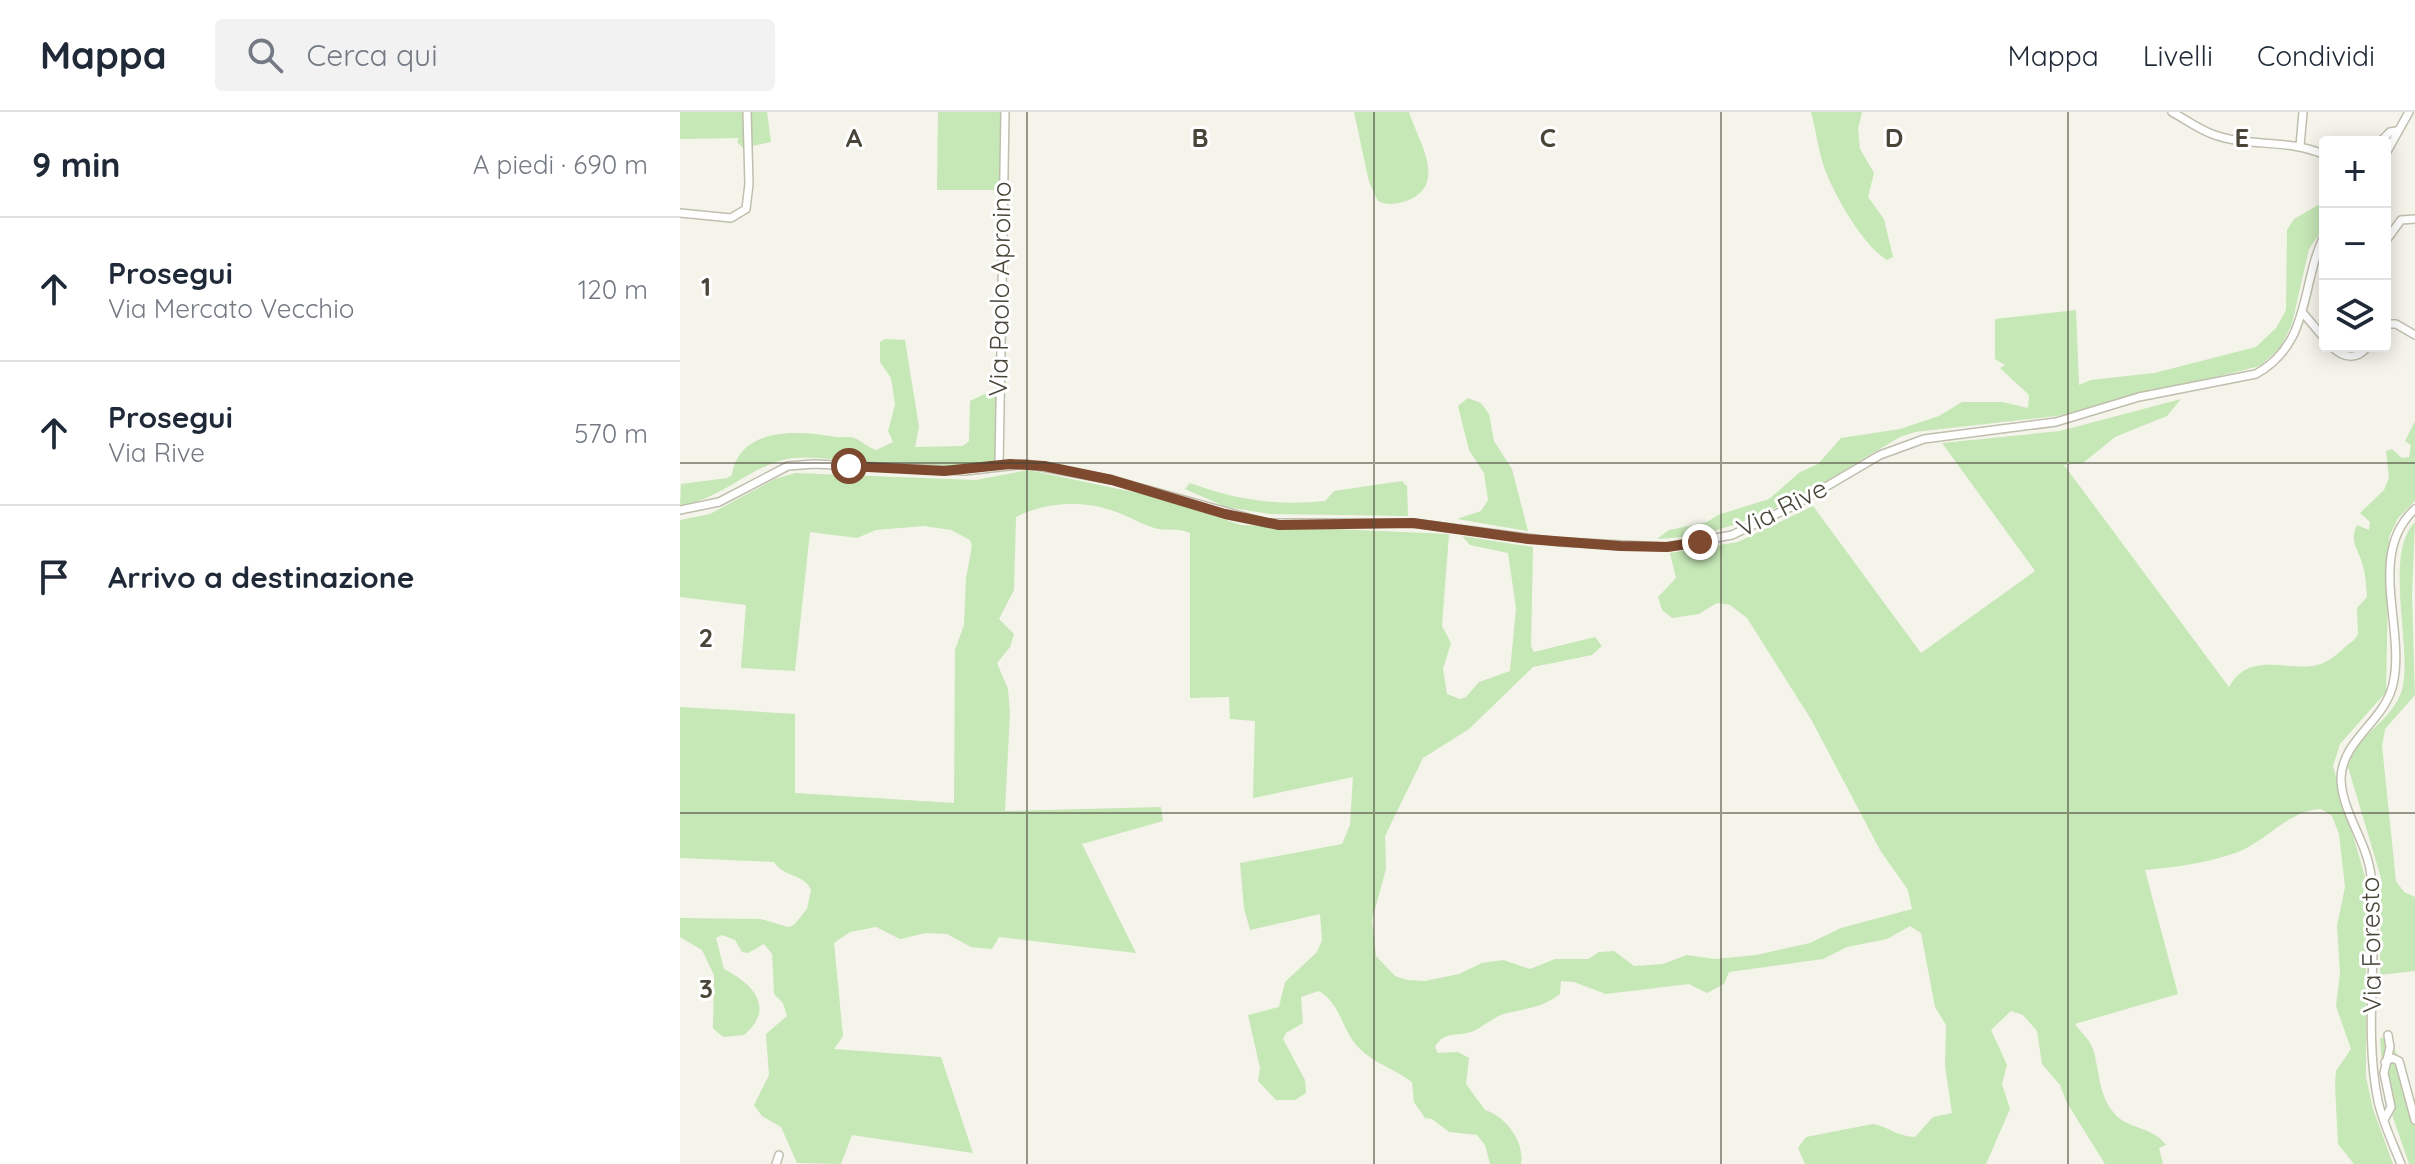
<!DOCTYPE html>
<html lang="it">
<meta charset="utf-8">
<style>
body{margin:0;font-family:Quicksand,sans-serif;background:#f2f2f3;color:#1f2937}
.controls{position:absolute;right:24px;top:24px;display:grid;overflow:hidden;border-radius:8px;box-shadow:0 4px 20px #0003}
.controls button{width:72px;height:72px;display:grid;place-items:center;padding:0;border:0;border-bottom:2px solid #e0e1e3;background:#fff;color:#1f2937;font:40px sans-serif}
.stop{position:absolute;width:24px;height:24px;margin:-18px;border:6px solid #7d4a2f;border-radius:50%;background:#fff}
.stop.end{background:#7d4a2f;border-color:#fff;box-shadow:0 2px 8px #0008}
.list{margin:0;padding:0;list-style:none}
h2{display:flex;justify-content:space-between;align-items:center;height:104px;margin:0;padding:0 32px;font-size:34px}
h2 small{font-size:26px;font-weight:400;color:#747a83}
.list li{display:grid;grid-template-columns:52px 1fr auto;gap:24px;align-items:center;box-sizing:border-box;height:144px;padding:0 32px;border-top:2px solid #e0e1e3}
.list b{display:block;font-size:30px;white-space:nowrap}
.list p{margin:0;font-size:26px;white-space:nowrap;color:#747a83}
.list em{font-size:26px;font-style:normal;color:#747a83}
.icon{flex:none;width:44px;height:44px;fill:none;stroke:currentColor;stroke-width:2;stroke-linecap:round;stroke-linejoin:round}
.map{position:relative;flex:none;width:1735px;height:1052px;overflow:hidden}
header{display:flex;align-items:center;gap:48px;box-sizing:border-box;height:112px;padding:0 40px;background:#fff;border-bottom:2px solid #e0e1e3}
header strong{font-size:38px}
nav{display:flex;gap:44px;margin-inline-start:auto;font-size:28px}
.search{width:560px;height:72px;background:#f2f2f3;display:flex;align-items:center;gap:20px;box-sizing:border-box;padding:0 28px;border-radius:8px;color:#747a83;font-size:30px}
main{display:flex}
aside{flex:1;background:#fff}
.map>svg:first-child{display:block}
.green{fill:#c6e7b6}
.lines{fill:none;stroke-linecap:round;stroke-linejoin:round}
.minor-casing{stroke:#c0beae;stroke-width:10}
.minor{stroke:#fff;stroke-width:7}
.route{stroke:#7d4a2f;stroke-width:10}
.grid{fill:none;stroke:#494639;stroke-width:2;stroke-opacity:0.55}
.labels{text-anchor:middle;stroke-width:6;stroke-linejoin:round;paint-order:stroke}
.street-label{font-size:26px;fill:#494639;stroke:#fff}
.grid-label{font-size:26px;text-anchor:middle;font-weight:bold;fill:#494639;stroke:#fff;stroke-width:6;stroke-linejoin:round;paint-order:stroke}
</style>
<header>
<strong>Mappa</strong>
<div class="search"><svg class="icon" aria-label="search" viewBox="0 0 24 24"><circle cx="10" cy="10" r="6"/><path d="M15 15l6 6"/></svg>Cerca qui</div>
<nav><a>Mappa</a><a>Livelli</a><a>Condividi</a></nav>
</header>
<main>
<aside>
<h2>9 min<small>A piedi · 690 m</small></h2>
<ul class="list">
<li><svg class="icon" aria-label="ahead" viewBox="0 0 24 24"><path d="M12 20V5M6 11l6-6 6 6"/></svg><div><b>Prosegui</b><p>Via Mercato Vecchio</p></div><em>120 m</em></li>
<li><svg class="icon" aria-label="ahead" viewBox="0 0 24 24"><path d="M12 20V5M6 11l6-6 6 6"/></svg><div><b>Prosegui</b><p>Via Rive</p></div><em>570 m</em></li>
<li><svg class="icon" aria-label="arrive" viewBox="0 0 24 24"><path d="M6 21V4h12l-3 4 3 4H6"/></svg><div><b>Arrivo a destinazione</b></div></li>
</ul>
</aside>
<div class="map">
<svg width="1735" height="1052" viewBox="0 0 1735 1052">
<rect width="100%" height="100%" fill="#f5f4eb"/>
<g class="green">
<path d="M 0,0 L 87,0 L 91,30 L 63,36 L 57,30 L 59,26 L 0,27 Z"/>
<path d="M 258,0 L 324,0 L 322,78 L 257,78 Z"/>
<path d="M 674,0 L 729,0 C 738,29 768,71 729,88 C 719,92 707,94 698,89 L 689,70 Z"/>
<path d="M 1131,0 L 1182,0 L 1178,17 L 1180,37 L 1194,61 L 1188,85 L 1204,107 L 1213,145 L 1207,148 C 1183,134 1153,81 1144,55 C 1138,37 1136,18 1131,0 Z"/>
<path d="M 1645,89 L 1645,114 L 1629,137 L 1612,212 L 1601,235 L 1580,254 L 1377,304 L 1235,320 L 1220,325 C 1140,371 1073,423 977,427 L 989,418 L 1027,410 L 1038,403 L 1089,387 L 1120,360 L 1138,352 L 1161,326 L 1220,317 L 1259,304 L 1282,290 L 1322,290 L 1348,296 L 1349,283 L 1320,256 L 1325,253 L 1315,247 L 1315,207 L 1396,198 L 1399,273 L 1411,268 L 1474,261 L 1576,235 L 1596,216 L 1606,198 L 1607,118 L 1614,107 Z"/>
<path d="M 205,227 L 225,228 L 239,315 L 235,335 L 283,334 L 289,329 L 290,289 L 307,281 L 316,284 L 317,348 C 271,358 222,352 175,349 C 155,348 134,344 113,346 C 72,351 43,388 0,393 L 1,372 L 47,366 L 52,363 C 59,315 118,318 156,325 C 161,326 169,324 174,326 C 182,329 187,335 196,338 L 213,330 L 208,319 L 215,293 L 213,279 L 211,266 L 200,250 L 200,230 Z"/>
<path d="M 788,286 L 801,291 L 809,302 L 814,329 L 832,357 L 848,419 L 777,407 L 801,399 L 808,388 L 804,361 L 789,338 L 778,294 Z"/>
<path d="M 1501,287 L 1487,304 L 1435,325 L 1403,351 L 1384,353 L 1549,575 C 1570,538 1605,560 1637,553 C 1652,550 1662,536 1674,528 L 1678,522 L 1677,496 L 1687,485 C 1686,474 1686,462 1682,451 C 1678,436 1669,430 1677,413 L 1689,418 L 1690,410 L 1680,401 L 1704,378 L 1709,366 L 1706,339 L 1712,337 L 1722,346 L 1729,345 L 1731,333 L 1725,329 L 1735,309 L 1735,389 L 1718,406 L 1709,425 L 1706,580 L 1660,632 L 1653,654 L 1686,768 L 1686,965 L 1693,997 L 1713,1052 L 1674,1052 L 1658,1032 L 1655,973 L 1656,959 L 1671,937 L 1656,894 L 1660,862 L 1657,814 L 1665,775 L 1659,722 L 1652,704 L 1641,697 C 1609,698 1587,729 1558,740 C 1529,751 1495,755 1465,758 L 1498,882 L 1395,912 C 1401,921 1409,926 1413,937 C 1420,960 1418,982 1434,1001 C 1446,1017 1473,1014 1486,1033 L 1479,1036 L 1483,1052 L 1425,1052 L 1387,991 L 1380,973 L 1362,952 L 1357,919 L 1343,903 L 1331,899 L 1311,918 L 1327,953 L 1322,972 L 1330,997 L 1306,1052 L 1125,1052 L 1118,1036 L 1126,1025 L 1193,1012 C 1205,1013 1218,1025 1235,1025 L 1253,1005 L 1272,1001 L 1265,954 L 1266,913 L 1255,895 L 1241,821 L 1230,814 L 1207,827 L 1167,835 L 1143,847 L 1049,860 L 1044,872 L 1027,881 L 1009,872 L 926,882 L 894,870 L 881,869 L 880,882 C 861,896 848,896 827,901 C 815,904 805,913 794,919 C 779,925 764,918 755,935 L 758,941 L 778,940 L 789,946 L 786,972 L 805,998 C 825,1004 845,1029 841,1052 L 810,1052 L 805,1033 L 797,1023 L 769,1020 L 752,1007 L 745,1006 L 734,990 L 732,970 C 715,957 693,951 679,936 C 661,918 662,893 639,879 L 621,885 L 623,911 L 606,921 L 603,927 L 625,968 L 626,981 L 615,988 L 596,988 L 578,969 L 580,956 L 568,903 L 599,895 L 605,870 L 637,840 L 642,828 L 640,802 L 570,818 L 564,796 L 560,751 L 662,732 L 670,713 L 673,665 L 573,686 L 575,609 L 550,607 L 549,585 L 510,586 L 510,421 C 499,416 491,419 479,417 C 467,415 452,406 439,401 C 406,388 368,389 336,405 L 334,478 L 319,507 L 334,522 L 330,535 L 317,551 L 328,577 L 330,600 L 325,699 L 481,695 L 483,709 L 402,732 L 456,841 L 319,825 L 312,837 L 291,835 L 267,822 L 246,821 L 220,827 L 196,815 L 170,820 L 154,831 L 163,924 L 154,937 L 261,945 L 293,1041 L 172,1023 L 161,1052 L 117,1051 L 101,1015 L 82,1004 L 74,993 L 89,963 L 86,922 L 107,904 L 103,891 L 94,882 L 92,842 L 84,832 L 68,841 L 62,840 L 55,828 L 42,823 L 36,826 L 44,857 C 71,871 97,895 64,923 L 43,925 L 33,916 L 34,863 L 22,838 L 0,825 L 0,806 L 81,807 L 108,815 L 114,813 L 127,797 L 131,778 C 124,761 104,766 94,750 L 0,746 L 0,595 L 115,602 L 115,681 L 274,691 L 275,538 L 284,513 L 286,466 L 292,434 L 290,428 L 271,418 L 244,414 L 196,418 L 177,426 L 130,420 L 115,559 L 61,556 L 66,493 L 0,485 L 0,408 L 30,402 L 95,367 L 115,361 L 296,368 L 348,358 L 477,385 L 561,413 L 769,422 L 762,514 L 771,531 L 763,557 L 767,582 L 780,587 L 786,585 L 799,570 L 830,559 L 836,496 L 828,441 L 790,433 L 782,424 L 853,435 L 851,534 L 854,540 L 915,525 L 922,534 L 912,543 L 853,555 L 789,617 L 743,646 L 705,724 L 706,757 L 692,808 L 696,844 L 715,864 L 727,868 L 745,869 L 779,862 L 802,851 L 823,848 L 850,857 L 875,847 L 908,847 L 919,840 L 934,839 L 954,854 L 983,852 L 1007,843 L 1034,847 L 1076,843 L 1130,831 L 1161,816 L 1232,797 L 1228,778 L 1200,738 L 1132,609 L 1067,506 L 1050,493 L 1037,491 L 1019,502 L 992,506 L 982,498 L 978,485 L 996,466 L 990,441 L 1058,430 L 1133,394 L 1241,541 L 1355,459 L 1262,331 L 1380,319 Z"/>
<path d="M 722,369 L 727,374 L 728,404 L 590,402 L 546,395 L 505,377 L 510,371 C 557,388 594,394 645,389 L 654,379 Z"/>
<path d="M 1735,410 L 1732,483 L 1735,583 L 1705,617 L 1702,634 L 1716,769 L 1724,780 L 1735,785 L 1735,859 L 1700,863 L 1701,766 L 1668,655 C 1675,622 1716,608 1723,574 C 1731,532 1704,441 1735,410 Z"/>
<path d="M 1710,925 L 1735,989 L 1735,1052 L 1729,1052 L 1704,979 L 1700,926 Z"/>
</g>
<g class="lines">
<defs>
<g id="minor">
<path d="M 1492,0 C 1505,7 1518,17 1532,22 C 1569,36 1608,26 1645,43"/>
<path d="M 1700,30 L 1710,20 L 1716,19"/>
<path d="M 1620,34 L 1623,0"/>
<path d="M 1705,43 L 1729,0"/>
<path d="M 0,101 L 51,106 L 66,97 L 69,72 L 67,0"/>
<path d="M 1705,130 L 1721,108 L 1735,107"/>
<path d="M 1623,201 L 1645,227"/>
<path d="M 1705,212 L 1716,212 L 1735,223"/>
<path d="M 1651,234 C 1663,246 1677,249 1688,234"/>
<path d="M 319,354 L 325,0"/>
<path d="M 0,398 L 39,390 L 108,354 L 134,352 L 285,359 L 346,352 L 432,368 L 587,411 L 733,411 L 879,430 L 987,435 L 1052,423 L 1115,393 L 1200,343 L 1244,327 L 1376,310 L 1459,285 L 1576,262 C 1632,231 1620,172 1645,122"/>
<path d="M 1705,950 L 1712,946 L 1719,949 L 1735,1008"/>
<path d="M 1704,1008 L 1711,995 L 1704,961 L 1710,935 L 1708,923"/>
<path d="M 96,1052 L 99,1043"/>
<path d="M 1721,1052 C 1713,1032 1703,1011 1698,989 C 1683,916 1699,838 1691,764 C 1688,731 1661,699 1661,666 C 1662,628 1705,609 1713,572 C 1726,516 1686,442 1735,397"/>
</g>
</defs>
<use href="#minor" class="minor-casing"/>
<use href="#minor" class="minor"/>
</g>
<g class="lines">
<path class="route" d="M 169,354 L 264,359 L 330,352 L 364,354 L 432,368 L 545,402 L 599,413 L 733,411 L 848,427 L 940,434 L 987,435 L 1020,430"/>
</g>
<path class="grid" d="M 347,0 L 347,1052M 694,0 L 694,1052M 1041,0 L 1041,1052M 1388,0 L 1388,1052M 0,351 L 1735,351M 0,701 L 1735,701"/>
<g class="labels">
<g class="street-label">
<text transform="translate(320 177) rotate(-89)" y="9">Via Paolo Aproino</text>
<text transform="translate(1102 396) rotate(-27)" y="9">Via Rive</text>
<text transform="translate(1691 833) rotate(-91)" y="9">Via Foresto</text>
</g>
</g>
<g class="grid-label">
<text x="174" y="35">A</text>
<text x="520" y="35">B</text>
<text x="868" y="35">C</text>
<text x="1214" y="35">D</text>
<text x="1562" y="35">E</text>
<text x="26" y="184">1</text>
<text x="26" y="535">2</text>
<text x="26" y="886">3</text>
</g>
</svg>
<div class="controls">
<button>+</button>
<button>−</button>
<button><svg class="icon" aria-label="layers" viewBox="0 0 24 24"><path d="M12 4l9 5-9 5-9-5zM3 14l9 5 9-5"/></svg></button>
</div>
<div class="stop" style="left:169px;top:354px"></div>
<div class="stop end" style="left:1020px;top:430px"></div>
</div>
</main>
